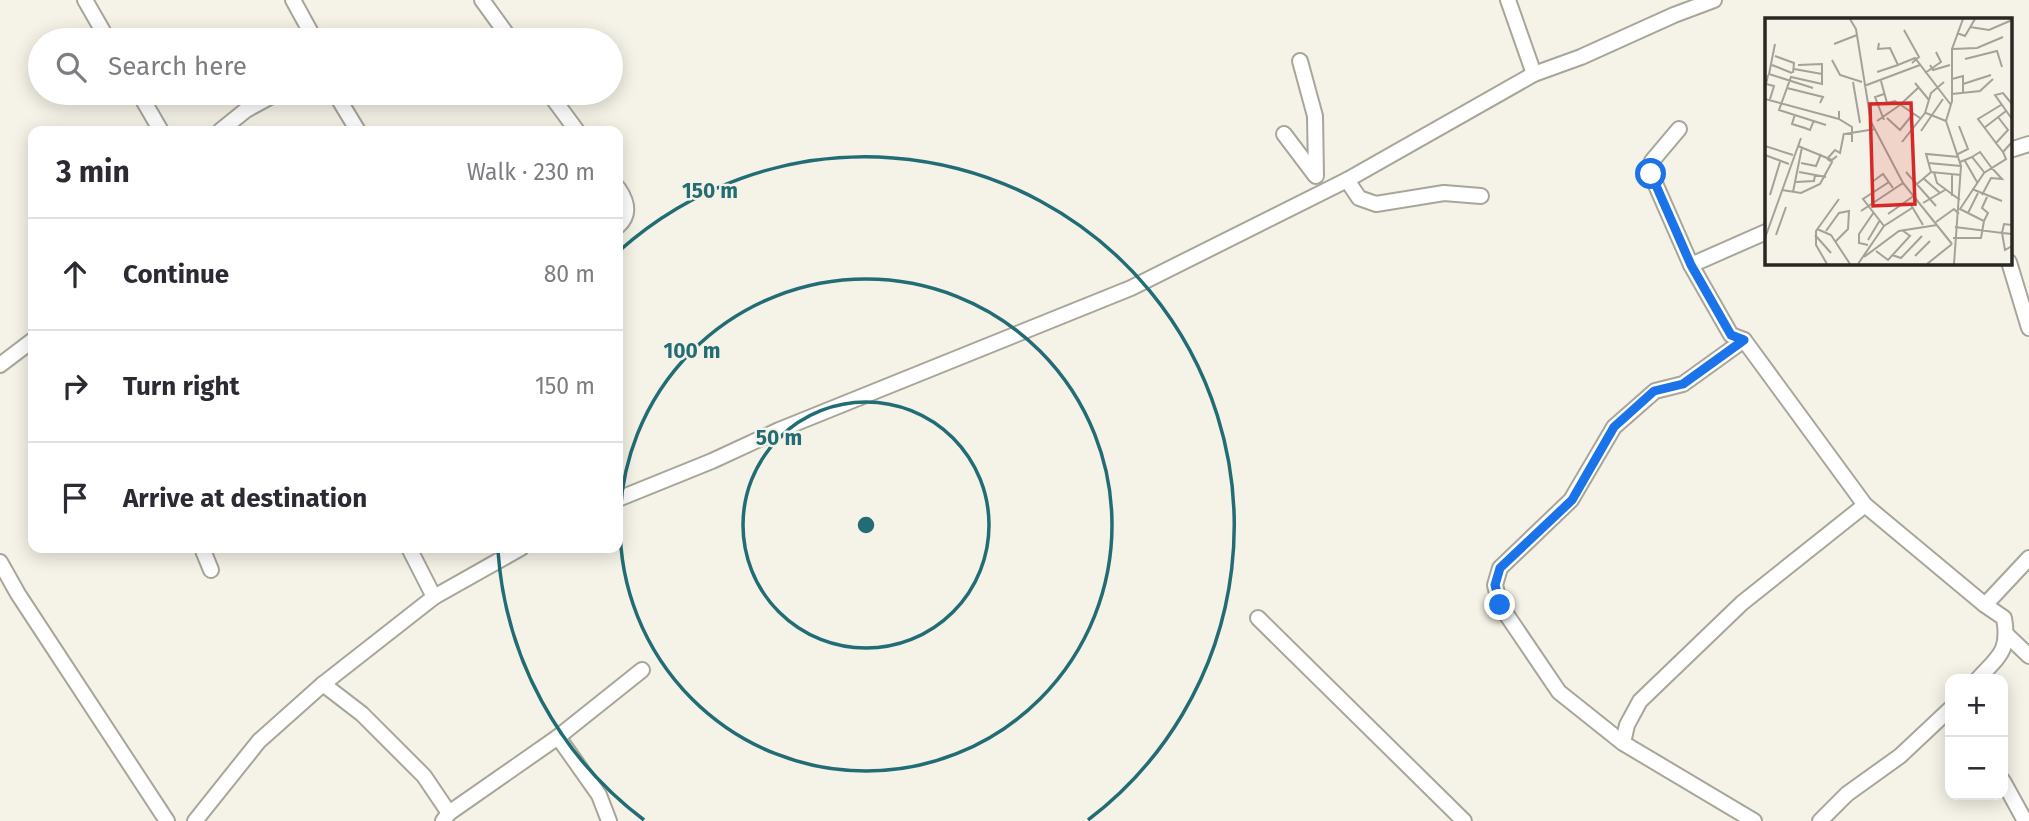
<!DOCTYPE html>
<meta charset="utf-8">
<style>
body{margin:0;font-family:"Fira Sans",sans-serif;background:#f7f7f7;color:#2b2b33}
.controls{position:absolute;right:21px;bottom:21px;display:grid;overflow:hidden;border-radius:14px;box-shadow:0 4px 18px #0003}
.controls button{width:63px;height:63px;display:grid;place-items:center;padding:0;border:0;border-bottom:2px solid #e1e1e2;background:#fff;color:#2b2b33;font:35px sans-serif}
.stop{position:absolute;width:21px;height:21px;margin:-16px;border:5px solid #1a73e8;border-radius:50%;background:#fff}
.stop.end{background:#1a73e8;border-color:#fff;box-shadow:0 2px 7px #0008}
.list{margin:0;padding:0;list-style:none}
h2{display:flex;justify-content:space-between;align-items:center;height:91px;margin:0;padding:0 28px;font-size:30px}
h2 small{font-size:23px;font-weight:400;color:#7c7c81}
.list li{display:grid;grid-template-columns:46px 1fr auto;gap:21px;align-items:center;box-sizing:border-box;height:112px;padding:0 28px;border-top:2px solid #e1e1e2}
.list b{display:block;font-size:26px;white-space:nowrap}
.list em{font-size:23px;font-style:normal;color:#7c7c81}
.icon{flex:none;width:38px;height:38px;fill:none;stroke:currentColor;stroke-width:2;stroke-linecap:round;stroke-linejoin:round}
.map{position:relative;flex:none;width:2029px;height:821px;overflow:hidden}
.search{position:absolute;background:#fff;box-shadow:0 4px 18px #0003;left:28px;top:28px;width:595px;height:77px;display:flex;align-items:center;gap:18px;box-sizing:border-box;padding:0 24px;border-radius:38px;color:#7c7c81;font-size:26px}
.panel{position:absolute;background:#fff;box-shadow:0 4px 18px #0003;left:28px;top:126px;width:595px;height:427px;border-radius:14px}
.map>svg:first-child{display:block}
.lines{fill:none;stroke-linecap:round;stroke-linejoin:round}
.street-casing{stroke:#a8a59b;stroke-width:18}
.street{stroke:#fff;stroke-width:14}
.route{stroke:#1a73e8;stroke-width:9}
.ring{fill:none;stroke:#226d75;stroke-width:3.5}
.inset-road{fill:none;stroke:#a3a198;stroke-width:2}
.view{fill:#d62828;fill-opacity:0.15;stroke:#d62828;stroke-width:3.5}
.inset-edge{fill:none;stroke:#282722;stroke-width:3.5}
.centre{fill:#226d75;stroke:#f5f2e7;stroke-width:3.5}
.ring-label{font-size:21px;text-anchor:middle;font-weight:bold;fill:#226d75;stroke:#f5f2e7;stroke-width:5;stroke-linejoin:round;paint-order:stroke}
</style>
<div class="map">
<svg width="2029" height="821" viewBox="0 0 2029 821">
<rect width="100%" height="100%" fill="#f5f2e7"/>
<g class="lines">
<defs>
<g id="street">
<path d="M 85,0 L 108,40"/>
<path d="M 293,0 L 315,40"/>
<path d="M 482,0 L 511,40"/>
<path d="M 1508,0 L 1534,74"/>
<path d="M 1300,61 L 1315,116 L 1316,176"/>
<path d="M 139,93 L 161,131"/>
<path d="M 335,93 L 358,131"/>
<path d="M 549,93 L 577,131"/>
<path d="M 1679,129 L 1652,161 L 1651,174 L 1691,265 L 1731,335 L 1744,340 L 1865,505 L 1985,605 L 2004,618 C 2010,651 1999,656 1978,679"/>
<path d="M 220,131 L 246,110 L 277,93"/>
<path d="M 1284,134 L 1315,175"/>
<path d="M 2010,150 L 2029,144"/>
<path d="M 1347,180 L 1359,198 L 1376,204 L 1444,193 L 1481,196"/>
<path d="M 618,188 C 627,201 631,214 618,226"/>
<path d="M 2009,262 L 2029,328"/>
<path d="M 1691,265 L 1766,232"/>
<path d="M 1744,340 L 1683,384 L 1655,391 L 1614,427 L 1571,500 L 1500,568 L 1495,585 L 1500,605 L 1559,692 L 1623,743 L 1754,821"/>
<path d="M 0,365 L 33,340"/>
<path d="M 618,499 L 712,461 L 779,430 L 1131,288 L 1347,180 L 1534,74 L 1581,57 L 1674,15 L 1714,0"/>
<path d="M 202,548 L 211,570"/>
<path d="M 409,548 L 434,597"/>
<path d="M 0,562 L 18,594 L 167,821"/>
<path d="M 1985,605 L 2029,558"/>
<path d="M 1258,618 L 1464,821"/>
<path d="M 2007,635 L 2029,656"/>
<path d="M 323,684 L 362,714 L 424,776 L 449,813"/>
<path d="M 558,737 L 599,795 L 609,821"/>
<path d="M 1623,743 L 1627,725 L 1640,701 L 1742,603 L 1865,505"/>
<path d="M 2003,781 L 2025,821"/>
<path d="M 195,821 L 259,741 L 323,684 L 434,597 L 521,548"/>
<path d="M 443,821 L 449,813 L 558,737 L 642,670"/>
<path d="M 1820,821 L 1847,794 L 1900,756 L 1950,709"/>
</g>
</defs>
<use href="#street" class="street-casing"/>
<use href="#street" class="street"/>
</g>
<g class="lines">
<path class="route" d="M 1500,605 L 1495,585 L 1500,568 L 1572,500 L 1614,427 L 1654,391 L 1683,384 L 1744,340 L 1731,335 L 1691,265 L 1651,174"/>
</g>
<g class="ring">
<circle cx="866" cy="525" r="123"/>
<circle cx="866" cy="525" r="246"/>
<path d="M644 820A369 369 0 0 1 498 551M619 251A369 369 0 1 1 1088 820"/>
</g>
<g transform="translate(1765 18)">
<rect width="247" height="247" fill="#f5f2e7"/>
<path class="inset-road" d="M 85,1 L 91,11 L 106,104 L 138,165 L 187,226M 205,9 L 224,12 L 247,2M 139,12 L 154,39 L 147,45M 192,15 L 200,18 L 210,1M 114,25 L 113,31 L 125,30 L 133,47 L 150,40 L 186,87M 10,26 L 4,56 L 48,70M 69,26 L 92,17M 187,31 L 212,30 L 238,19M 10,38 L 29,45 L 28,55M 200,41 L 232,33 L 237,49M 67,42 L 75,57 L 97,64M 7,47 L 27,55M 33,47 L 57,46 L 57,66 L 26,59 L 14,92 L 61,107M 165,47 L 168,52 L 185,47M 29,51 L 57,56M 112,54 L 133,47M 160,55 L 176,44 L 171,34M 3,57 L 1,66 L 9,68 L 5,81M 187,61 L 198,58 L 198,75M 116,63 L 122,85 L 130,83 L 155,100M 88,64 L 95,105M 150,65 L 164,82M 198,66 L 226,57M 99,68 L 155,47M 22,70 L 58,79 L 55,85M 187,76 L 215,73 L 228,61M 0,81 L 74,101M 137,85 L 153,70M 247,86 L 238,75 L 230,77 L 247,101M 74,93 L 74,101 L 87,109 L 87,124M 161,95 L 181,103M 30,96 L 27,106 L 40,110 L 45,112 L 49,102M 233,99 L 243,112 L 231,125 L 238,134M 122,100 L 135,112 L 148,96M 119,102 L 110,79 L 119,76M 112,103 L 135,87M 219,110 L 241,93M 156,113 L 178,81M 80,116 L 110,111M 137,124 L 160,95 L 166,75 L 179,64M 231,125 L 213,101 L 236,87M 0,128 L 28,137M 33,128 L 67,142 L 72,138M 193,136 L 203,131 L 194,108M 0,137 L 24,146M 207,139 L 215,134 L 226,149M 62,141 L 70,132 L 75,135 L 79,115M 200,143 L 212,164M 195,144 L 207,139 L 219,154M 36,145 L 51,148 L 56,136M 163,145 L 196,148M 34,154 L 61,159M 141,154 L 171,188M 166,154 L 161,136 L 194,139M 169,154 L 172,165 L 195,182M 158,160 L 175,175M 31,164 L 49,163 L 50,157M 107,164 L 118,156 L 128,170M 152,166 L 166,154 L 196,157M 207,171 L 237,183M 17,172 L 36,175 L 55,166 L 67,144 L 62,141M 28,174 L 37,129M 5,177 L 15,144M 217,177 L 226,160 L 237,161 L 226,149M 187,178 L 187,156M 158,185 L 180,172M 146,187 L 158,207M 96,193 L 138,165M 203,195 L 213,175M 123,196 L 150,177M 219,203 L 223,195 L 217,190 L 222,179M 171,204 L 189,191 L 194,196M 119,208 L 98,181 L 124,164M 190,209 L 237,215 L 239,206 L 247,207M 52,211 L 66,217 L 85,246M 61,213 L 74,195 L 84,193 L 83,211 L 71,223M 247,216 L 237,215 L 240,232 L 247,228M 11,217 L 21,189M 50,217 L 66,235M 0,220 L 36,120M 188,220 L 216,220 L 219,203 L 195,191 L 219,155 L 241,141 L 238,134 L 247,124M 103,222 L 115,202M 103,227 L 94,225 L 94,216 L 109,194M 111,233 L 123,242 L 145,218 L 137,212M 127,237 L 136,240 L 157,218M 150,238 L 165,223M 99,239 L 134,213 L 172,207M 62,246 L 51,227 L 51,213 L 74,181M 93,246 L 119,208 L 147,190M 162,246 L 187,226M 189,246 L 196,148 L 181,103 L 187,83 L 187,31 L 198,1"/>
<path class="view" d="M 146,85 L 150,186 L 108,188 L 105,86 Z"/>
<rect width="247" height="247" class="inset-edge"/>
</g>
<circle cx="866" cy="525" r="10" class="centre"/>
<g class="ring-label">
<text x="710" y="198">150 m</text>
<text x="692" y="358">100 m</text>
<text x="779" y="445">50 m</text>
</g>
</svg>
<div class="controls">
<button>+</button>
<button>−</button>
</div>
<div class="stop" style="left:1651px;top:174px"></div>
<div class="stop end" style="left:1500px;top:605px"></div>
<div class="search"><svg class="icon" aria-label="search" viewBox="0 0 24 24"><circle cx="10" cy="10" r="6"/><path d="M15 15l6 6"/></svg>Search here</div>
<section class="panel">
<h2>3 min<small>Walk · 230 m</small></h2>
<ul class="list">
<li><svg class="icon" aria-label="ahead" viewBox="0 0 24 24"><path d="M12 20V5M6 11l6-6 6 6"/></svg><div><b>Continue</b></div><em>80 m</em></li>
<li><svg class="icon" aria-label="right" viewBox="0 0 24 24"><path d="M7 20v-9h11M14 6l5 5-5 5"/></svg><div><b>Turn right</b></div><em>150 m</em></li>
<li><svg class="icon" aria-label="arrive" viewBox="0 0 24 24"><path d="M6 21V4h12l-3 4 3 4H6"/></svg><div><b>Arrive at destination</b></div></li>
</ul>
</section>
</div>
